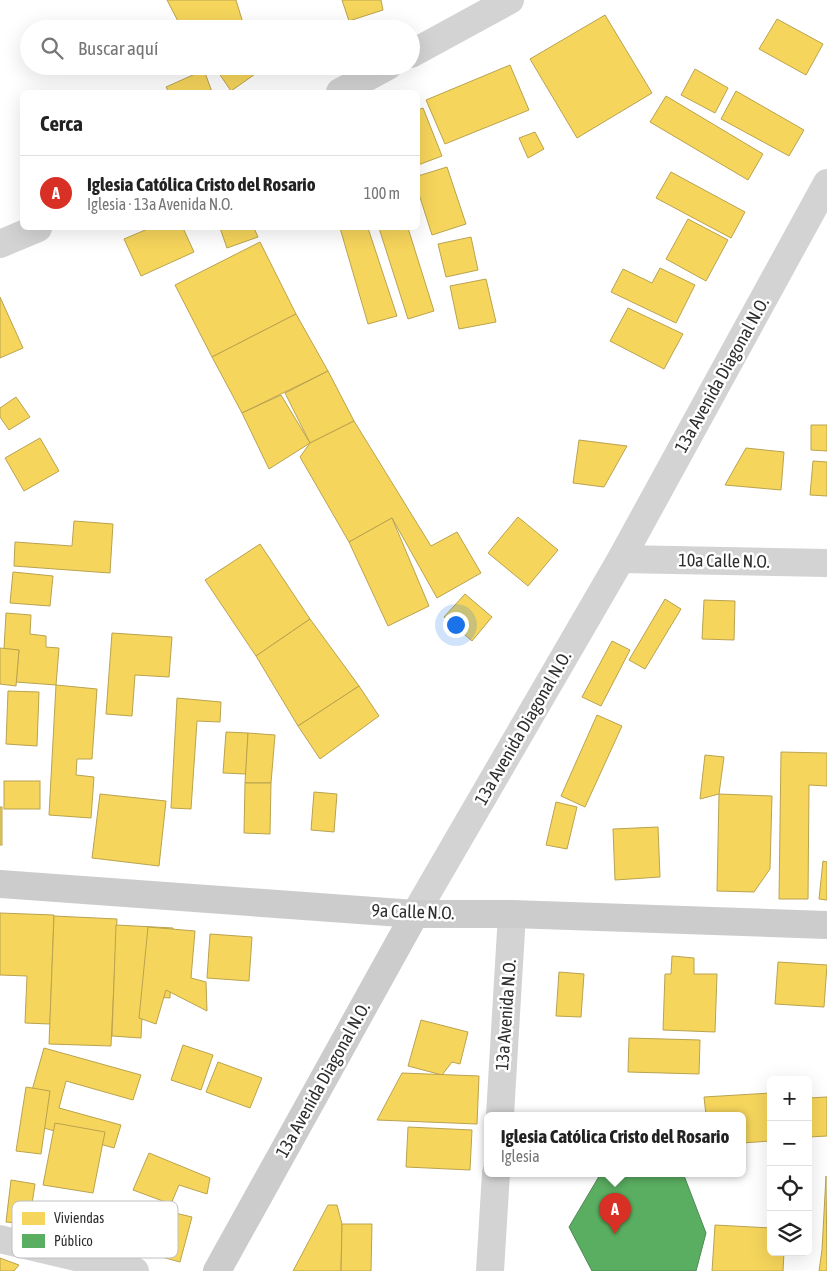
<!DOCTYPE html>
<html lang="es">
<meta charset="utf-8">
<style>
body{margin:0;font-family:"Asap Condensed",sans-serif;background:#f2f2f2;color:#222}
.controls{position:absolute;right:15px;bottom:15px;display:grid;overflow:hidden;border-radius:8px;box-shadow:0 5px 20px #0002}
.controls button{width:45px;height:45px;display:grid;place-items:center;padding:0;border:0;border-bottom:1px solid #e0e0e0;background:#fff;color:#222;font:25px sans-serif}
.you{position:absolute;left:455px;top:624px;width:18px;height:18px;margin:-12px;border:4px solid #fff;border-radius:50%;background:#1a73e8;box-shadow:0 0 0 8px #1a73e833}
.badge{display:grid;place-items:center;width:32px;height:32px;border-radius:50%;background:#d93025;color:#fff;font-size:16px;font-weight:700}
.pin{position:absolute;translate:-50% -41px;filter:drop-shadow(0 1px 2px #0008)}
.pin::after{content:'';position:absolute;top:26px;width:18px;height:15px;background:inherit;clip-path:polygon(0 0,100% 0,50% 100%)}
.popup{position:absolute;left:484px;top:1112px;width:262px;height:65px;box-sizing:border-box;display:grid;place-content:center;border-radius:8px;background:#fff;filter:drop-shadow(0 1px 4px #0005);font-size:16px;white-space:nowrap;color:#767676}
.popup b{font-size:19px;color:#222}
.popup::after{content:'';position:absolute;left:50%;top:100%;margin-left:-10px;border:10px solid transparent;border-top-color:#fff}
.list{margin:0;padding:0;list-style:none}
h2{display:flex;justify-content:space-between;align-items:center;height:65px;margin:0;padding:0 20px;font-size:21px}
h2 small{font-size:16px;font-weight:400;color:#767676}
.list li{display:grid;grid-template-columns:32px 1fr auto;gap:15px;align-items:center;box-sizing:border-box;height:75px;padding:0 20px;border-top:1px solid #e0e0e0}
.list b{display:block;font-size:19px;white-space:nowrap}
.list p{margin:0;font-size:16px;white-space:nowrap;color:#767676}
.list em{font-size:16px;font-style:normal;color:#767676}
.icon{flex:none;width:28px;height:28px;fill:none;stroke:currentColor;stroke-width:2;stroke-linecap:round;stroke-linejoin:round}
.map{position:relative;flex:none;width:827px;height:1271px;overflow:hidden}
.search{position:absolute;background:#fff;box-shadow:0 5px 20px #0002;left:20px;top:20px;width:400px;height:55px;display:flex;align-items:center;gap:12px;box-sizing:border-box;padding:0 18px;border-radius:28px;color:#767676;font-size:19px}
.panel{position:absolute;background:#fff;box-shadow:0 5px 20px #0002;left:20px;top:90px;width:400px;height:140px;border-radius:8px}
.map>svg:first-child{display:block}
.homes{fill:#f6d55c;stroke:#baa34e}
.public{fill:#5aae61;stroke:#4d8852}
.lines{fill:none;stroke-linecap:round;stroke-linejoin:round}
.street{stroke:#d3d3d3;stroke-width:28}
.secondary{stroke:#ccc;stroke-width:28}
.labels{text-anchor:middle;stroke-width:5;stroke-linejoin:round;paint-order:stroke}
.street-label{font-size:18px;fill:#2e2e2e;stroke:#fff}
.key{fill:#fff;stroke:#c0c0c0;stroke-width:1}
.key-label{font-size:14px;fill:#2e2e2e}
</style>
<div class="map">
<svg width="827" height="1271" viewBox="0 0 827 1271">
<rect width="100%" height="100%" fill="#fff"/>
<g class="homes">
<path d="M 167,0 L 236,0 L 243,23 L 220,24 L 214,29 L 182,29 Z"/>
<path d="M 342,0 L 381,0 L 383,10 L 349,21 Z"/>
<path d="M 605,15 L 652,93 L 577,138 L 530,59 Z"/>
<path d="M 777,19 L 823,44 L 806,75 L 759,49 Z"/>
<path d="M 510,65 L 529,110 L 445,144 L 426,100 Z"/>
<path d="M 214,66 L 254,66 L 258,72 L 231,91 Z"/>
<path d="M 695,69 L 728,88 L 715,113 L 681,95 Z"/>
<path d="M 204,70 L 212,92 L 169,92 L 166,87 Z"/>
<path d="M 736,91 L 804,130 L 789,156 L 721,119 Z"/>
<path d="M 666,96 L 763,154 L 748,180 L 650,122 Z"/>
<path d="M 423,108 L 442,156 L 418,165 L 418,110 Z"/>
<path d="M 535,132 L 544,149 L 528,158 L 519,138 Z"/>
<path d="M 447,167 L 466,224 L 432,235 L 418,191 L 418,176 Z"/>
<path d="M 671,172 L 745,212 L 731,238 L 656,198 Z"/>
<path d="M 688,219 L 728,240 L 706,281 L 666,259 Z"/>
<path d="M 150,228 L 183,228 L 194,252 L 141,276 L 124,239 Z"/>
<path d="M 220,228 L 254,228 L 258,237 L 227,248 Z"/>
<path d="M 340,228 L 368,228 L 397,316 L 368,324 Z"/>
<path d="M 379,228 L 408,228 L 434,311 L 408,319 Z"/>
<path d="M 471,237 L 478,270 L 446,277 L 438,244 Z"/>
<path d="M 260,242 L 296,314 L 212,357 L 175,285 Z"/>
<path d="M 660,268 L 695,285 L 676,323 L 611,292 L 623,269 L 652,283 Z"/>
<path d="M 486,279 L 496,322 L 459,329 L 450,286 Z"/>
<path d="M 0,297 L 23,348 L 0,358 Z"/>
<path d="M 628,308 L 683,334 L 664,369 L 610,341 Z"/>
<path d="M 296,314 L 328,371 L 242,413 L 212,357 Z"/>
<path d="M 328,371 L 354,421 L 310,443 L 285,393 Z"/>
<path d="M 281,395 L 310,443 L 269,469 L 242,413 Z"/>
<path d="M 16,397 L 30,417 L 9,430 L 0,417 L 0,408 Z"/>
<path d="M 354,421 L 431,546 L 457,532 L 481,573 L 437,598 L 392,518 L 349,542 L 300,457 L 310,443 Z"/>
<path d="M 811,425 L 827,425 L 827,451 L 811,450 Z"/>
<path d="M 40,438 L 59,471 L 24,491 L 5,458 Z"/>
<path d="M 579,440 L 627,446 L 604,487 L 573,483 Z"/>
<path d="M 746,448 L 784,452 L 781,490 L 725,485 Z"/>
<path d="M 813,461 L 827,462 L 827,496 L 810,495 Z"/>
<path d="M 518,517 L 558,550 L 528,586 L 488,553 Z"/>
<path d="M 392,518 L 429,606 L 388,626 L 349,542 Z"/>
<path d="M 74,521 L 113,524 L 110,573 L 14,566 L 15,542 L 72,546 Z"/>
<path d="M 260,544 L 310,619 L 256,656 L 205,580 Z"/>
<path d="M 13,572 L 53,576 L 50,606 L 10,603 Z"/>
<path d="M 465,594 L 492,617 L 472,641 L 444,617 Z"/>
<path d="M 665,599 L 681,609 L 645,669 L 629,660 Z"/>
<path d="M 704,600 L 735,601 L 734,640 L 702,639 Z"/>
<path d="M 6,613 L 31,615 L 30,634 L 46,636 L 46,647 L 59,648 L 56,685 L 16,682 L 19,650 L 4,649 Z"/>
<path d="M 310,619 L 359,686 L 298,726 L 256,656 Z"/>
<path d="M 112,633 L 172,637 L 169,677 L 135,675 L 132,716 L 106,714 Z"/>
<path d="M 612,641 L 630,650 L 601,706 L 582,697 Z"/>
<path d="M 0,648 L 19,650 L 16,686 L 0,684 Z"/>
<path d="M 56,685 L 97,689 L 92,759 L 77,759 L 76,775 L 94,777 L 91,818 L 49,815 Z"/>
<path d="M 359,686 L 379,716 L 320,759 L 298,726 Z"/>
<path d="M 8,691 L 39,692 L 37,746 L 6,744 Z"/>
<path d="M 177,698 L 221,702 L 220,722 L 197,721 L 191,809 L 171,808 Z"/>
<path d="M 597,715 L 622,726 L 585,807 L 561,796 Z"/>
<path d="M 226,732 L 248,733 L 246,774 L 223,773 Z"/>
<path d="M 248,733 L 275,735 L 271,783 L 245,783 Z"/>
<path d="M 781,752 L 827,753 L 827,786 L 809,785 L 808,899 L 779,899 Z"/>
<path d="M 705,755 L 724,757 L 719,794 L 700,799 Z"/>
<rect x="4" y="781" width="36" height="28"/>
<path d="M 245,783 L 271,783 L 270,834 L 244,833 Z"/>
<path d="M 314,792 L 337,794 L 334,832 L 311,830 Z"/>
<path d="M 100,794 L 166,801 L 159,866 L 92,858 Z"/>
<path d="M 719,794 L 772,796 L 770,869 L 754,892 L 717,891 Z"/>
<path d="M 556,802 L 577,807 L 567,849 L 546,845 Z"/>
<rect x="0" y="807" width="2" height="38"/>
<path d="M 658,827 L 660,877 L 615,880 L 613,829 Z"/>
<path d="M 823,861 L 827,862 L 827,900 L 819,899 Z"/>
<path d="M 0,913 L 54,915 L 50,1024 L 25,1023 L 27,976 L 0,975 Z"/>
<path d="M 54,916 L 117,919 L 111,1046 L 49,1044 Z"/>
<path d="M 116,925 L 173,928 L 170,998 L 143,996 L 141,1038 L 112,1036 Z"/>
<path d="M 148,927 L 195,931 L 191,978 L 206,982 L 207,1011 L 166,990 L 156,1024 L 139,1018 Z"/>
<path d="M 210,934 L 252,937 L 249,981 L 207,978 Z"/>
<path d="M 672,956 L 694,958 L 694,974 L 717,974 L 715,1032 L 663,1030 L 665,974 L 671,974 Z"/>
<path d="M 778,962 L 827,965 L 824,1007 L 775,1004 Z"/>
<path d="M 559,972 L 584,974 L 581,1017 L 556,1016 Z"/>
<path d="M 421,1020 L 468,1032 L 460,1064 L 452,1062 L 442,1075 L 408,1066 Z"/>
<path d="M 629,1038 L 700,1040 L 699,1074 L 628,1072 Z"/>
<path d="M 183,1045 L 213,1055 L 201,1090 L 171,1080 Z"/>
<path d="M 44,1048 L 141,1075 L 133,1100 L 66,1081 L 59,1108 L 121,1125 L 114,1148 L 23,1122 Z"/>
<path d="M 218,1062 L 262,1078 L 250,1108 L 206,1092 Z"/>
<path d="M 402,1073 L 479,1076 L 477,1124 L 377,1120 Z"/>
<path d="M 26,1087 L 50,1091 L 41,1154 L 16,1151 Z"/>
<path d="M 771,1093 L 771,1141 L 742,1143 L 742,1115 L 706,1115 L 704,1097 Z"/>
<path d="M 827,1097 L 827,1136 L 808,1137 L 808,1098 Z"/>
<path d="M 55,1123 L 105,1132 L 93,1193 L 43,1185 Z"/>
<path d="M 408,1127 L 472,1130 L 470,1170 L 406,1167 Z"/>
<path d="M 149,1153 L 210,1178 L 207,1194 L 179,1185 L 171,1204 L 133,1190 Z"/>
<path d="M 826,1176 L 827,1271 L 819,1271 L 822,1250 Z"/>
<path d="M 11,1180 L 35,1184 L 29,1224 L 6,1222 Z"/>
<path d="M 328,1205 L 337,1205 L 342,1224 L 341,1271 L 293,1271 Z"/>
<path d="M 171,1212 L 192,1217 L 180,1262 L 158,1256 Z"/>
<path d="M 342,1224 L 372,1224 L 371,1271 L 341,1271 Z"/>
<path d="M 715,1225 L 771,1228 L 771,1252 L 784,1252 L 783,1271 L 712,1271 Z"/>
<path d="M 0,1258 L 19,1265 L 14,1271 L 0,1271 Z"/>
</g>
<path class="public" d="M 601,1173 L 683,1173 L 706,1233 L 696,1271 L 592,1271 L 569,1227 Z"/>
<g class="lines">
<g class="street">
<path d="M 411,54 L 510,0"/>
<path d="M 340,92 L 388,66"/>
<path d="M 0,244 L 38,228"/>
<path d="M 621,559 L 827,563"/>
<path d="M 415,914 L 621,559 L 827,183"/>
<path d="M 500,1115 L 512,914"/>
<path d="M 0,1239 L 135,1271"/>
<path d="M 490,1271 L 496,1173"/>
</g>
<g class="secondary">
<path d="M 0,884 L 415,914 L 512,914 L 827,925"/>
<path d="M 217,1271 L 415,914"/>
</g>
</g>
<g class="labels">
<g class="street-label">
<text transform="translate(722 375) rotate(-61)" y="6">13a Avenida Diagonal N.O.</text>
<text transform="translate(724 561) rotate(1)" y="6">10a Calle N.O.</text>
<text transform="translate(523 728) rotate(-60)" y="6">13a Avenida Diagonal N.O.</text>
<text transform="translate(413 912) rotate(2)" y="6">9a Calle N.O.</text>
<text transform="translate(506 1015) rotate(-86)" y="6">13a Avenida N.O.</text>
<text transform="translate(323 1080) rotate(-61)" y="6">13a Avenida Diagonal N.O.</text>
</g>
</g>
<rect x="12" y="1201" width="166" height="57" rx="8" class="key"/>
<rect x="22" y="1212" width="23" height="13" fill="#f6d55c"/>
<rect x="22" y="1234" width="23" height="14" fill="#5aae61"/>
<g class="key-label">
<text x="54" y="1223">Viviendas</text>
<text x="54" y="1246">Público</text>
</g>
</svg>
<div class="controls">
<button>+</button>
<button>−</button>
<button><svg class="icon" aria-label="locate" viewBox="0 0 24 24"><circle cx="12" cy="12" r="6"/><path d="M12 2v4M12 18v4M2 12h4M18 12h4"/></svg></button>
<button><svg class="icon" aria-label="layers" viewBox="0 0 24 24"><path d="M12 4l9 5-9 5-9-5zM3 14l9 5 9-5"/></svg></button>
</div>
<div class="you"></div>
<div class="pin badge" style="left:615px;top:1234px">A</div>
<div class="popup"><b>Iglesia Católica Cristo del Rosario</b>Iglesia</div>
<div class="search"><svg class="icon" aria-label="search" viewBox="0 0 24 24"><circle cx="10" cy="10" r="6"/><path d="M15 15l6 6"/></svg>Buscar aquí</div>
<section class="panel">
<h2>Cerca<small></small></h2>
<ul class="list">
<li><span class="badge">A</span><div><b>Iglesia Católica Cristo del Rosario</b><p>Iglesia · 13a Avenida N.O.</p></div><em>100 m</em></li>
</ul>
</section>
</div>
